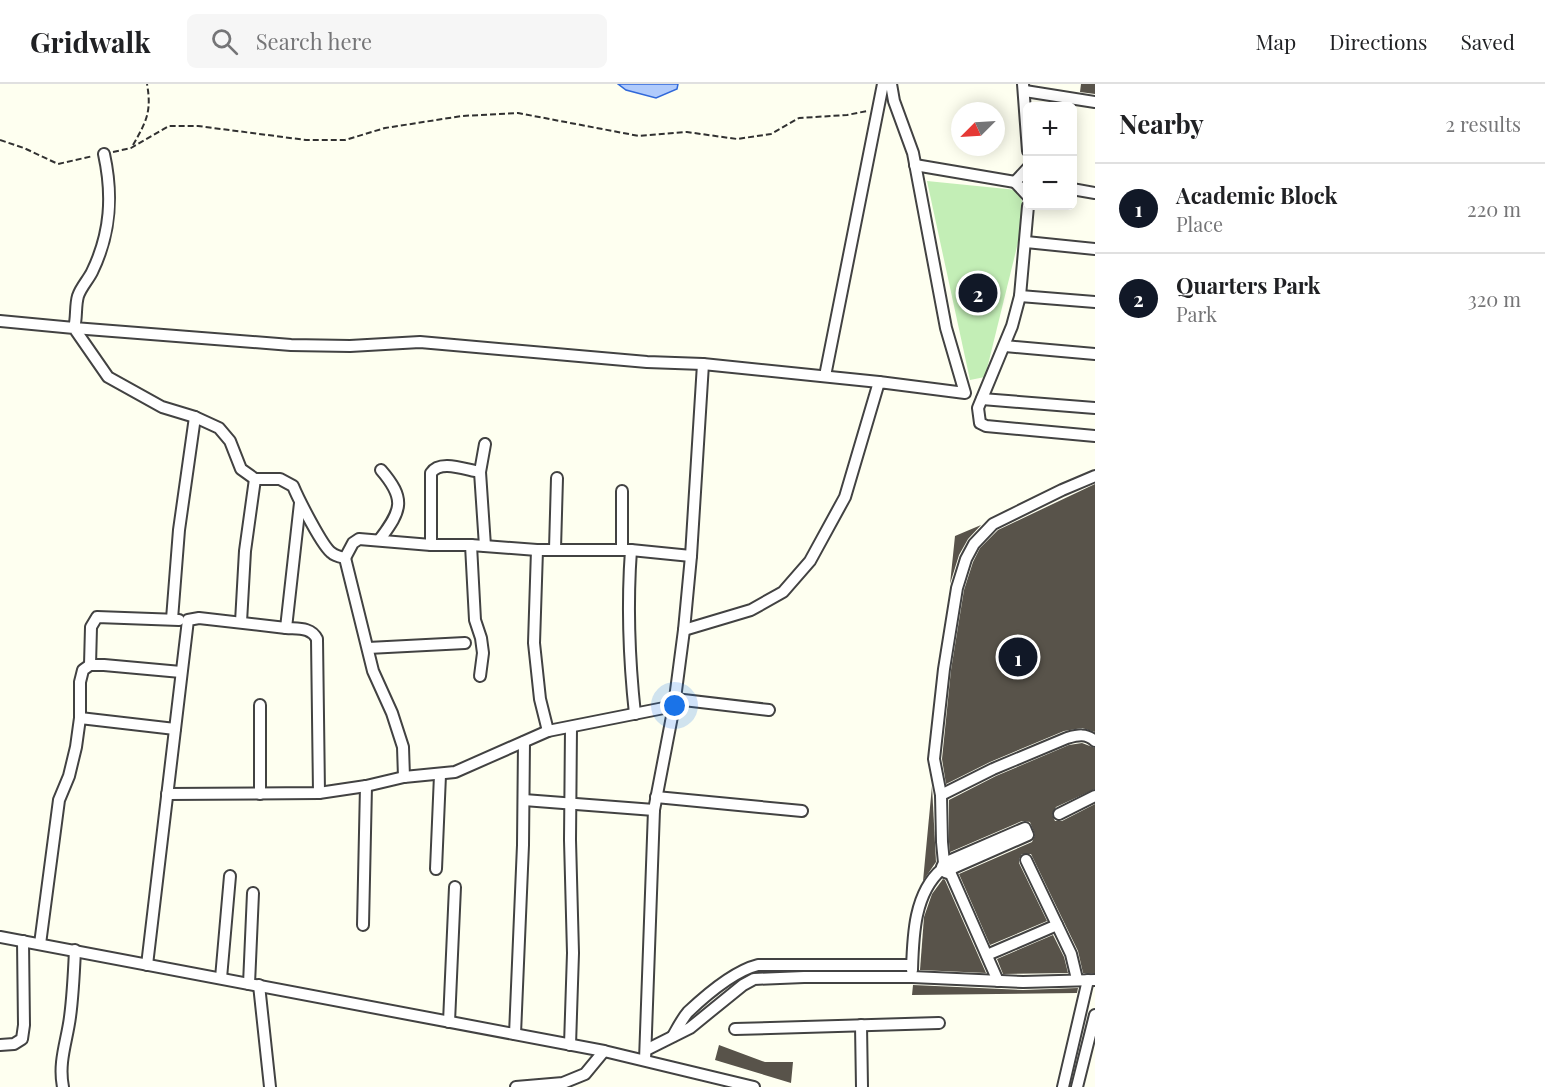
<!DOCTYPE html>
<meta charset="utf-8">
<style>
body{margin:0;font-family:"Playfair Display",serif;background:#f6f6f6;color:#202124}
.controls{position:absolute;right:18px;top:18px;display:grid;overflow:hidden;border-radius:9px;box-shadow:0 3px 15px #0003}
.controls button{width:54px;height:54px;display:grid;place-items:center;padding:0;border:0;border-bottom:2px solid #e0e0e0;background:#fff;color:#202124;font:30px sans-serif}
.compass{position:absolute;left:951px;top:18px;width:54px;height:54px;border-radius:50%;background:#fff;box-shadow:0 3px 15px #0003;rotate:246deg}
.you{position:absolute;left:675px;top:622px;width:21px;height:21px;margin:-15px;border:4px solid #fff;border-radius:50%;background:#1a73e8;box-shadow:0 0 0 9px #1a73e833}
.badge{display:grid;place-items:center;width:39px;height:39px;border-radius:50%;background:#111827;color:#fff;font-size:20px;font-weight:700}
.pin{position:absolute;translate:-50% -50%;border:3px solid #fff;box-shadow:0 2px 6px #0006}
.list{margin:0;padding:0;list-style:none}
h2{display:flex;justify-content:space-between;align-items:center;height:78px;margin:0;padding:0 24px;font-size:26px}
h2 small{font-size:20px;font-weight:400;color:#757577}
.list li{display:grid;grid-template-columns:39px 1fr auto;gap:18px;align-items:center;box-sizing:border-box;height:90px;padding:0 24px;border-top:2px solid #e0e0e0}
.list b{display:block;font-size:22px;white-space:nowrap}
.list p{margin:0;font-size:20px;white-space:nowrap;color:#757577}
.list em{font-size:20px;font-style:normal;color:#757577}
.icon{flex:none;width:33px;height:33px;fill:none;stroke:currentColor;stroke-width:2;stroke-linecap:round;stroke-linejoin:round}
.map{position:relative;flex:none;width:1095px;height:1003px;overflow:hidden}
header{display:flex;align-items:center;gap:36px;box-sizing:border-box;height:84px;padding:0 30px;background:#fff;border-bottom:2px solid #e0e0e0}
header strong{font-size:28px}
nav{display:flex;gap:33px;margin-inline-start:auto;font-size:21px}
.search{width:420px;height:54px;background:#f6f6f6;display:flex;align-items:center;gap:15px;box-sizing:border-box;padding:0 21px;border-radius:9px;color:#757577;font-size:22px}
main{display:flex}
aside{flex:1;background:#fff}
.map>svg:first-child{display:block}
.green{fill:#c3eeb6}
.water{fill:#b0cbfc;stroke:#3068d9;stroke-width:1.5}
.building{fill:#58534a}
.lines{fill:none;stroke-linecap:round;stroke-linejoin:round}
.minor-casing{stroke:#424242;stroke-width:14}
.path{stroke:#313131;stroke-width:2;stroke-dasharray:6 3;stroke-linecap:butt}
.minor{stroke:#fff;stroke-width:10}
</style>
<header>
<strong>Gridwalk</strong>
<div class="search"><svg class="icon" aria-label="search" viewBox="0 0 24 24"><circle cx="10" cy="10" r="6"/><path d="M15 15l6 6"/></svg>Search here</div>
<nav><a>Map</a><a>Directions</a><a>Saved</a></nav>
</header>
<main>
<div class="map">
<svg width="1095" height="1003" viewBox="0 0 1095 1003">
<rect width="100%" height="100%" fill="#fefff0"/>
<path class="green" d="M 927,97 L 1017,106 L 1026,126 L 985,293 L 970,296 Z"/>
<path class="water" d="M 618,0 L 678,0 L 677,5 L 656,14 L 626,6 Z"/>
<g class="building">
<path d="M 1081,0 L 1095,0 L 1095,10 L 1080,8 Z"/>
<path d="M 1095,400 L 1095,648 L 1082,644 L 1064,647 L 990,678 L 946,700 L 942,675 L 951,586 L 964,506 L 973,478 L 980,464 L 998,446 Z"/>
<path d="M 981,441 L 968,455 L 959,471 L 950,500 L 955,452 Z"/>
<path d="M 1082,659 L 1095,664 L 1095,705 L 1056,723 L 1052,730 L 1055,737 L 1062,737 L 1095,720 L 1095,889 L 1083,889 L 1078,867 L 1031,770 L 1022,770 L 1019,775 L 1019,779 L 1047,837 L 990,861 L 959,790 L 1032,758 L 1035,751 L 1030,738 L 1022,737 L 950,768 L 949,758 L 949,716 L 996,692 L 1069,661 Z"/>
<path d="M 932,702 L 936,778 L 923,797 Z"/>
<path d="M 943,795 L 945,796 L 986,889 L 920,886 L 924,833 L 932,810 Z"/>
<path d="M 1053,851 L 1064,873 L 1068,889 L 1003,890 L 997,875 Z"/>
<path d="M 913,901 L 1023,906 L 1078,904 L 1077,909 L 912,911 Z"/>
<path d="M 719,961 L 765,978 L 793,978 L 791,999 L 715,976 Z"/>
</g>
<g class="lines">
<defs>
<g id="minor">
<path d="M 1023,0 L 1028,67"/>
<path d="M 1025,7 L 1095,18"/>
<path d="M 104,70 C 113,111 111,149 92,188 C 88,196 81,203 78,212 C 75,222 77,234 74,244 L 291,261 L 350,262 L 420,258 L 647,278 L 703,280 L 879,298"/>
<path d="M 915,81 L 1015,98"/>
<path d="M 1028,84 L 1015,98 L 1028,112"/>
<path d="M 1072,105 L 1095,109"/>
<path d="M 1028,122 L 1020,212 L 1012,242 L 978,324 L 980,339 L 986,342 L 1095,352"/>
<path d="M 1026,158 L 1095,165"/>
<path d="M 1020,212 L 1095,218"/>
<path d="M 0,237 L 74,244 L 108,293 L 162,323 L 195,333 L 219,344 L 230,357 L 241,385 L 255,395 L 280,395 L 293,402 C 298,414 323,464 332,469 C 335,472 341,473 345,474 L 373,587 L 392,629 L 403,663 L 404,693"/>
<path d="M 1005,262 L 1095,270"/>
<path d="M 825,292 L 883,0"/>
<path d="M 982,315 L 1095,324"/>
<path d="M 485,360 L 480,388 L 485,462"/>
<path d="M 622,407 L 622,466"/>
<path d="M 380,455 C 402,426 406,415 381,386"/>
<path d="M 431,461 L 431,389 C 440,375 466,386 480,388"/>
<path d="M 471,461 L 475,536 L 481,554 L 483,569 L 480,592"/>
<path d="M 555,465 L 557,394"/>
<path d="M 537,466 L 534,559 L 540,615 L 548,647"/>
<path d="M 631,466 C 627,521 629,575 635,630"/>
<path d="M 345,474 L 353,459 L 359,455 L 431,461 L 471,461 L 537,466 L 631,466 L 691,472"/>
<path d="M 172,535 L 179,446 L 195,333"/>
<path d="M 241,538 L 245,467 L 255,395"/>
<path d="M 286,544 C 298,545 311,543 317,555 L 319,709"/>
<path d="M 684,546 L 751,526 L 783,508 L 810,477 L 845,413 L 879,298 L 965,309 L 946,244 L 913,69 L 894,17 L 891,0"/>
<path d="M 368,564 L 465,559"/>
<path d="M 90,581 L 91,543 L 97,533 L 179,536"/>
<path d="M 675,615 L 769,626"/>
<path d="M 260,621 L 260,710"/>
<path d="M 80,634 L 175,645"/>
<path d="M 167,710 L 319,709 L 366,702 L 404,693 L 455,688 L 548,647 L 674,622"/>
<path d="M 941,711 L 993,685 L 1067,654 C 1078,651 1086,649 1095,657"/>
<path d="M 656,713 L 802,727"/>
<path d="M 524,716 L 654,726"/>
<path d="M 1059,730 L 1095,712"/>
<path d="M 1026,776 L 1071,870 L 1077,895"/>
<path d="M 949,778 L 952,780 L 952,785 L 948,789 L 945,788 L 942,783 L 944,779 L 1025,744 L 1028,751 L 953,784"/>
<path d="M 944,779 L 942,758 L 941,711 L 934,675 L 944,585 L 957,504 L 966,475 L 974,460 L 993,440 L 1062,406 L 1095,392"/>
<path d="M 436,785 L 440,691"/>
<path d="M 950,788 L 998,897"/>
<path d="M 363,841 L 366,702"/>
<path d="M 0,853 L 604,967 L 754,1003"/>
<path d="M 40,860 L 59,716 L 69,692 L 76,663 L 80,634 L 80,598 L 83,586 L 90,581 L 104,581 L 181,588"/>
<path d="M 987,871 L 1057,841"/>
<path d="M 147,881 L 188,536 L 199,534 L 286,544 L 300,419"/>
<path d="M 912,886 C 913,852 914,809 942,785"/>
<path d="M 221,894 L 230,792"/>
<path d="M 249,900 L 253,809"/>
<path d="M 259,901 L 270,1003"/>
<path d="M 449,938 L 455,803"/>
<path d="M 861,941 L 862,1003"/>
<path d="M 735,945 L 939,939"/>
<path d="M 515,950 L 523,761 L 524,658"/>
<path d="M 673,952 C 677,945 682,935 688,928 C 706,911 734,887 758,881 L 912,881"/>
<path d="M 0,961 L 14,960 L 22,955 L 24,941 L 23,857"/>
<path d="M 570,961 L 573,869 L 570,756 L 571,644"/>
<path d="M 646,966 L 690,944 L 743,901 L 754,895 L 804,893 L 912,893 L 1023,898 L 1095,896"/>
<path d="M 645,976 L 654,726 L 674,622 L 684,546 L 691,472 L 703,280"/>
<path d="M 63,1003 C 58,978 67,957 70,933 C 73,911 74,888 75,866"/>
<path d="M 516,1003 L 563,999 L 585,990 L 604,967"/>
<path d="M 1063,1003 L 1088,896"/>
<path d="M 1077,1003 L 1095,931"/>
</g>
</defs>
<use href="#minor" class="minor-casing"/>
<g class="path">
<path d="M 0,56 L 24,64 L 58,80 L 93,72"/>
<path d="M 133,61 C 146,38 152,28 147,0"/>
<path d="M 113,68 L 131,64 L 169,42 L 198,42 L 306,56 L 345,56 L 385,44 L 462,32 L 518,29 L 639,52 L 687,48 L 737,55 L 771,50 L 799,34 L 847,31 L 867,27"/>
</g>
<use href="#minor" class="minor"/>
</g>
</svg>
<div class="controls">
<button>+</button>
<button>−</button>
</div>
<svg class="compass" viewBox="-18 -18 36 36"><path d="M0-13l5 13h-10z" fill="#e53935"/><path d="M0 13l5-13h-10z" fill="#757577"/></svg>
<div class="you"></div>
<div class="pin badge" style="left:1018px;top:573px">1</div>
<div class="pin badge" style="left:978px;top:209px">2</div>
</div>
<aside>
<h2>Nearby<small>2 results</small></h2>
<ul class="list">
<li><span class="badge">1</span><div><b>Academic Block</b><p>Place</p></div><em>220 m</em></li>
<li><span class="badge">2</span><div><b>Quarters Park</b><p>Park</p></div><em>320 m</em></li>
</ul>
</aside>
</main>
